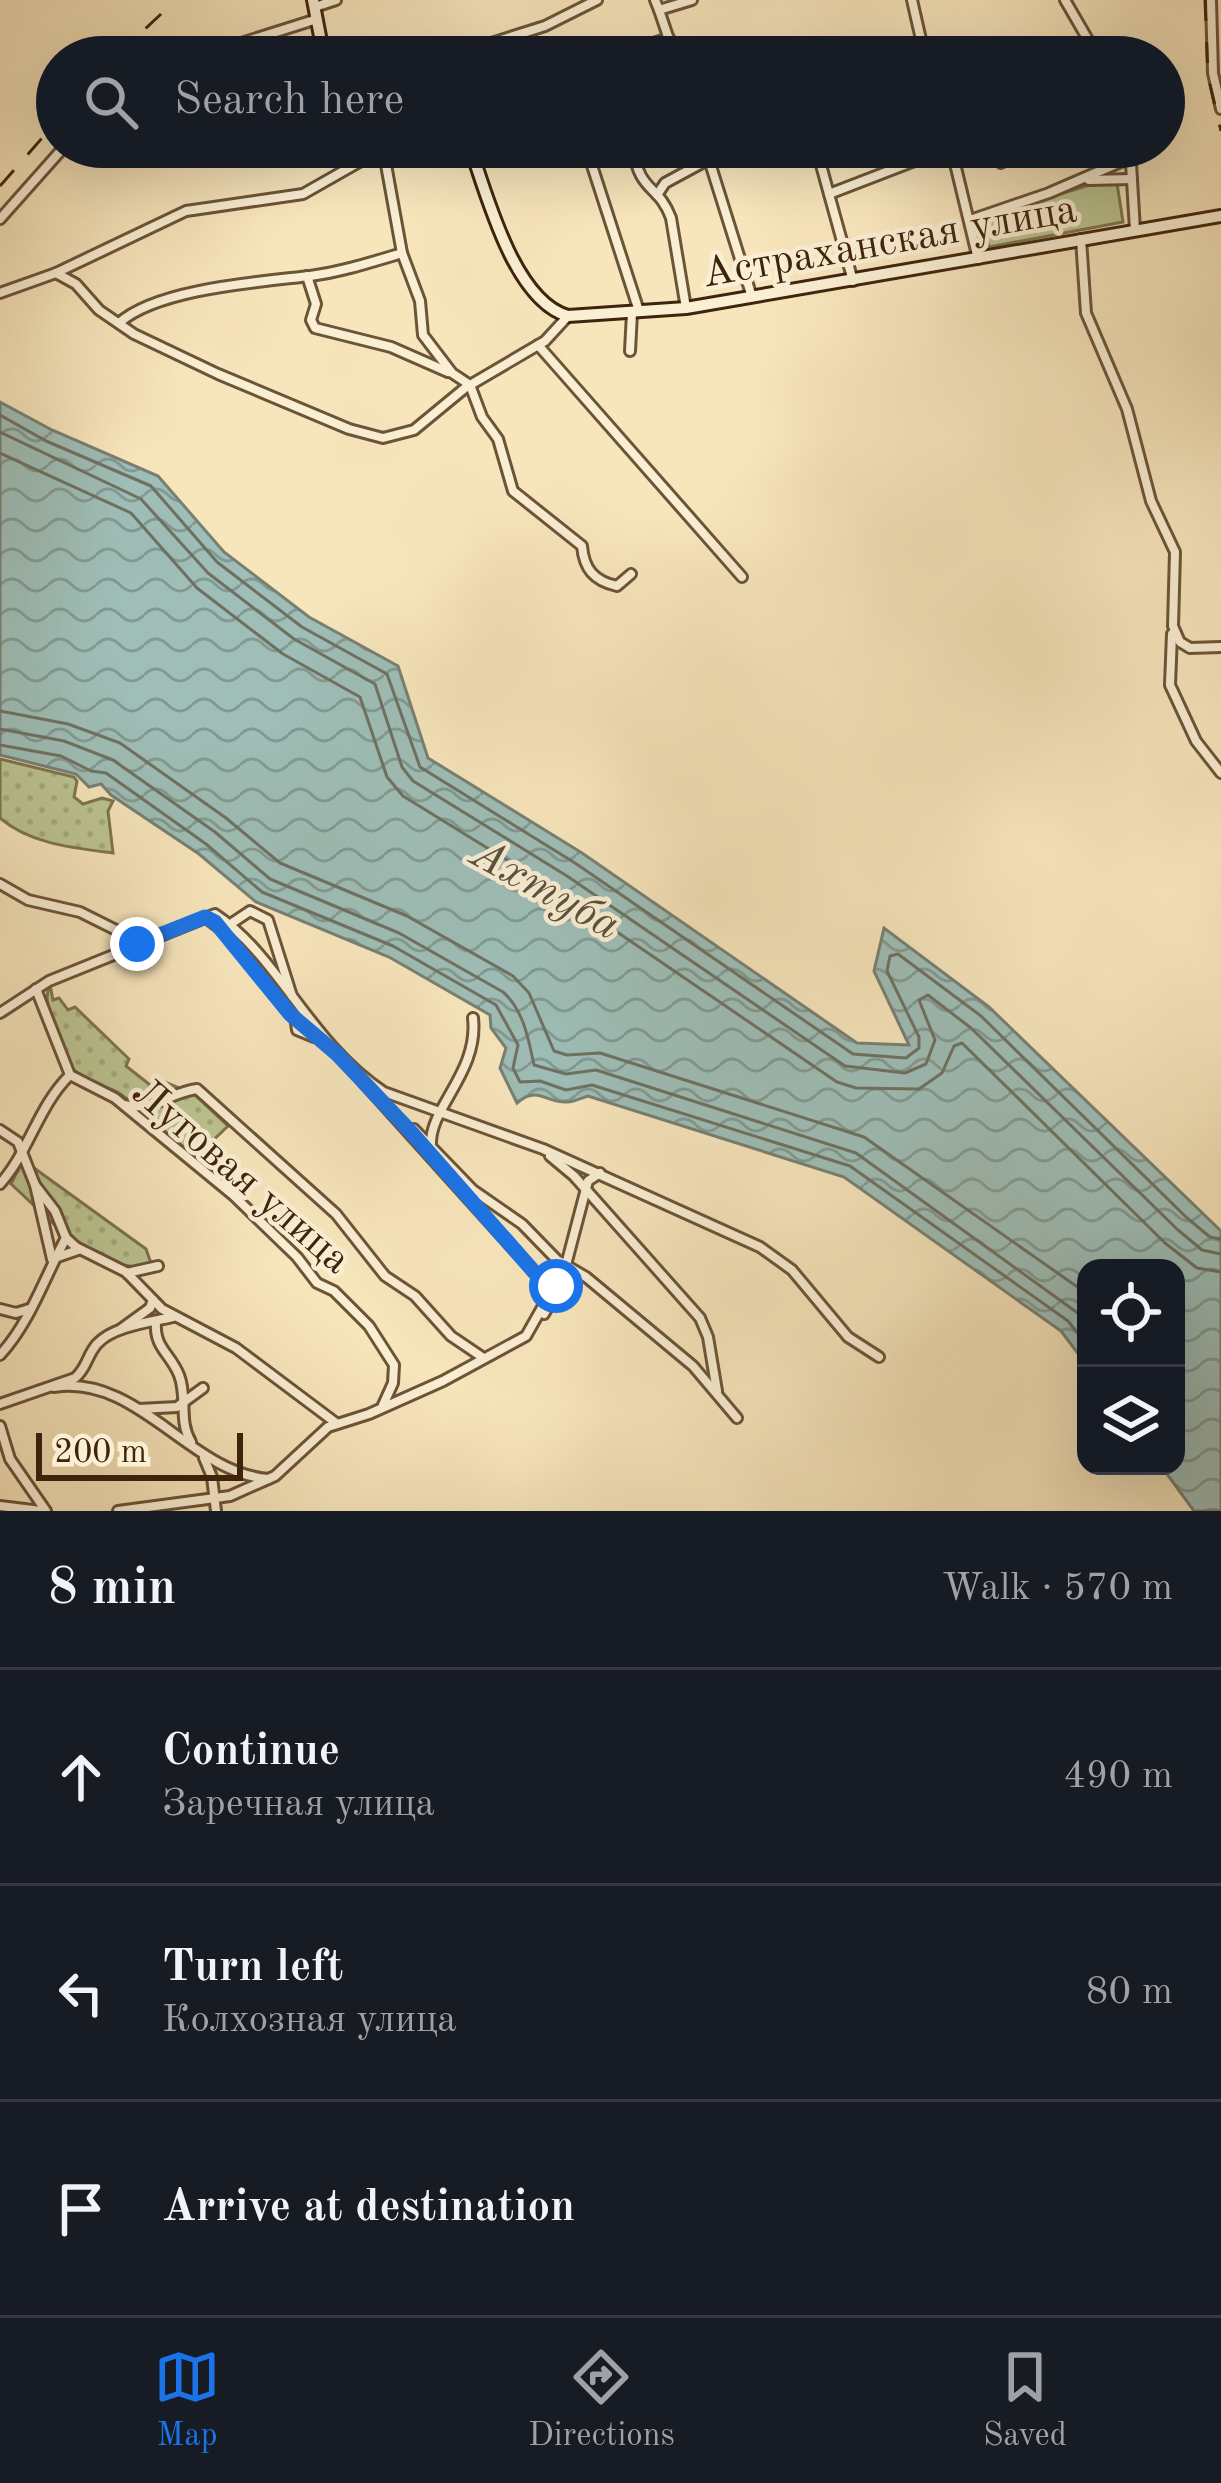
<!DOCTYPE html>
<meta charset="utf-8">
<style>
body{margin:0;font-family:"Old Standard TT",serif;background:#242831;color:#f1f3f6}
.controls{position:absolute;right:36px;bottom:36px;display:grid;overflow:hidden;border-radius:24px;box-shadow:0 12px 48px #0002}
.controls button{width:108px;height:108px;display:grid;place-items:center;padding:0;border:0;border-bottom:3px solid #363941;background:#171b24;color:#f1f3f6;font:60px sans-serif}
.scale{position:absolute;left:36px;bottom:30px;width:207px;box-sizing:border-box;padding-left:12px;border:6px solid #3e240c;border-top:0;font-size:33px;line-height:42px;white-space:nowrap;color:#3e240c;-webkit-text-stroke:9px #faeed3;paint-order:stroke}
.stop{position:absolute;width:36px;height:36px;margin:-27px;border:9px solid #1a73e8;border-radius:50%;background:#fff}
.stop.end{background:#1a73e8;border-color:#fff;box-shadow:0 3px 12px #0008}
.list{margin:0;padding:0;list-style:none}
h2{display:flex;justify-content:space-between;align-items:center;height:156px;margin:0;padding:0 48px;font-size:51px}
h2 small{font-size:39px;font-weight:400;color:#9ea1a6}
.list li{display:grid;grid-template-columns:78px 1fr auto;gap:36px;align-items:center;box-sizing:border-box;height:216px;padding:0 48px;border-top:3px solid #363941}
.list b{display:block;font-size:45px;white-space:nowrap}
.list p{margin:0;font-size:39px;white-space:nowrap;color:#9ea1a6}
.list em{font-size:39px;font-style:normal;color:#9ea1a6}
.icon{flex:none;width:66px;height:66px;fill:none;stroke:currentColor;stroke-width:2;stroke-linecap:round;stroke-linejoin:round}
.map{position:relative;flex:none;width:1221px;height:1511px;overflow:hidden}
.search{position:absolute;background:#171b24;box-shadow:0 12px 48px #0002;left:36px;right:36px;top:36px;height:132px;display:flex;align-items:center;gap:30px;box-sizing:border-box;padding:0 42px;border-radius:66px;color:#9ea1a6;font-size:45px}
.sheet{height:804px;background:#171b24}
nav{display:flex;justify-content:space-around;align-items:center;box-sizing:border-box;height:168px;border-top:3px solid #363941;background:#171b24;font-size:33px;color:#9ea1a6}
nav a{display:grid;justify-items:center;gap:6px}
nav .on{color:#1a73e8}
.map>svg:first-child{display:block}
.grass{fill:url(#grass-dots);stroke:#7d744f;stroke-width:3}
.park{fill:#bcc592;stroke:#7d744f;stroke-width:3}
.water{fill:url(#water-waves);stroke:#788073;stroke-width:3}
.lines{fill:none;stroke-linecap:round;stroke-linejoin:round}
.shore{stroke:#6e7162;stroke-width:3}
.street-casing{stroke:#6c5438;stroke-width:14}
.secondary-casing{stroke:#3e240c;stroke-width:16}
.street{stroke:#faeed3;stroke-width:8}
.secondary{stroke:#faeed3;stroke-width:10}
.rail{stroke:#3e240c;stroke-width:3;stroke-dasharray:21 21;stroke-linecap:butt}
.route{stroke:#1a73e8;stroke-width:15}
.labels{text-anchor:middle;stroke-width:9;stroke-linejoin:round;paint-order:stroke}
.street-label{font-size:42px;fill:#3e240c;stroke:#faeed3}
.water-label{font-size:45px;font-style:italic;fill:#5b523f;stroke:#faeed3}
</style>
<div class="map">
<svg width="1221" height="1511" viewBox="0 0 1221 1511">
<defs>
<pattern id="grass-dots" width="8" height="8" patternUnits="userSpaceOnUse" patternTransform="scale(3)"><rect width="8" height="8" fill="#bcc592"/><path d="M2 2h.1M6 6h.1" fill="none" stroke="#a3a97d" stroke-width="1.8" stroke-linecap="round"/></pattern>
<pattern id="water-waves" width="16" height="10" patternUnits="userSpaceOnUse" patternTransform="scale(3)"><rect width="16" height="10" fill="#9ebeb7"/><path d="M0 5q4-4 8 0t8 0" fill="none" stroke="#829a93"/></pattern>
</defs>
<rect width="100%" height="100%" fill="#f7e5bc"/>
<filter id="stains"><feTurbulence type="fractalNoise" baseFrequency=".00167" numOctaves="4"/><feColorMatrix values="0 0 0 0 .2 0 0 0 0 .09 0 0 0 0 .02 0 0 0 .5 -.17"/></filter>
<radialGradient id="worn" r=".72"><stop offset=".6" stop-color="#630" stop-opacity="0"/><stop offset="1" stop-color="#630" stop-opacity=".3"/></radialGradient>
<g class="grass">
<path d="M 0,759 L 74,777 L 77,781 L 74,797 L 83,804 L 102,798 L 113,801 L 108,811 L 113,853 C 74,848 30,844 0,818 Z"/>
<path d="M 50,985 L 53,1000 L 59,998 L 68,1010 L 75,1007 L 129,1059 L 126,1066 L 154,1088 L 160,1080 L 194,1094 L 228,1126 L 202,1151 L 190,1144 L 185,1149 C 163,1131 142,1109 119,1093 C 106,1085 87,1083 77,1073 C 60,1056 40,1006 50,985 Z"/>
<path d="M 23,1160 L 146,1249 L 152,1266 C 96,1275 49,1218 11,1184 Z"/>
</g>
<path class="park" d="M 1116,177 L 1123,222 L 989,247 L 981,218 Z"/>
<path class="water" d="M 0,402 L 52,430 L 158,476 L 224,552 L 309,617 L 398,666 L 428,758 L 582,853 L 857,1043 L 909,1045 L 874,971 L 884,928 L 989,1007 L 1221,1231 L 1221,1511 L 1194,1511 L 1161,1466 L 1176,1466 L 1176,1268 L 1086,1268 L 1086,1364 L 1061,1331 L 844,1177 L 588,1096 C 581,1098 575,1102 567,1102 C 545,1103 538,1085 517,1103 L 500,1068 L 506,1048 L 491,1028 L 490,1015 L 389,957 L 256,902 L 199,854 L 111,795 L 101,784 L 89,787 L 76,774 L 0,755 Z"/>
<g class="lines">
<g class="shore">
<path d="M 0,415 L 46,441 L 151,486 L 217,562 L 302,627 L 387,674 L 420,767 L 575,863 L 853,1054 L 906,1058 L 919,1048 L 919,1037 L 887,971 L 890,956 L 898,954 L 981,1016 L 1187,1218 L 1210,1237 L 1221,1239"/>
<path d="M 0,432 L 141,499 L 208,573 L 294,639 L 375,684 L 402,767 L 413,781 L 567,876 L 845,1066 L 905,1073 L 926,1064 L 935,1040 L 919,1000 L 928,995 L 971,1028 L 1178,1230 L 1202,1250 L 1221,1254"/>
<path d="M 0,453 L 131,513 L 197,588 L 283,654 L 360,697 L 387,777 L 403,796 L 557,891 L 837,1082 L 856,1088 L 919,1089 L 942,1073 L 954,1046 L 962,1043 L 1165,1243 L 1197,1268 L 1221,1272"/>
<path d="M 0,711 L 68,724 L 120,743 L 226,818 L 280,863 L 407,916 L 513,976 L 529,993 L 554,1051 L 567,1055 L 600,1053 L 864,1137 L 1086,1293"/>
<path d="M 0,729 L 64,741 L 113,760 L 215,832 L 270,879 L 399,933 L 503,992 C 524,1010 529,1042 534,1065 L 566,1074 L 596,1070 L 856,1153 L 1086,1319"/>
<path d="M 0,745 L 61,756 L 91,771 L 106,773 L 206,844 L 262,892 L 393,946 L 496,1005 L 518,1045 L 513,1068 L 520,1082 L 540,1081 L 566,1090 L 592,1085 L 850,1166 L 1068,1321 L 1086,1344"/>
</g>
<defs>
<g id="street">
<path d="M 655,0 L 659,10 L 692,0"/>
<path d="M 912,0 L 925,57"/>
<path d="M 1065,0 L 1098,57"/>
<path d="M 1211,0 L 1213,73 L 1221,109"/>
<path d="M 315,7 L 336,0"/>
<path d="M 659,10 L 675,57"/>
<path d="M 197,57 L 317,19"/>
<path d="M 447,57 L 545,26 L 597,0"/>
<path d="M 610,57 L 669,38"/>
<path d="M 1076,57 L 1095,51"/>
<path d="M 586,147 L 639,311"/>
<path d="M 633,147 C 639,194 658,183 671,218 L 686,308"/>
<path d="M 705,147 L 752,297"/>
<path d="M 816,147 L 853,281"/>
<path d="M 951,147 L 978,259"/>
<path d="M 1130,147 L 1135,230"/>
<path d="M 383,148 L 402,253 L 420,301 L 423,335 L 452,373 L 470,385 L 482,417 L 498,439 L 513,491 L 582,546 C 584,569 594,581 617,586 L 631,574"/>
<path d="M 1001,163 L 1022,147"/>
<path d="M 1089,180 L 1132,179"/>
<path d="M 829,194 L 951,147"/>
<path d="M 657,195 L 665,183 L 702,163 L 721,147"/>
<path d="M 0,219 L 64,147"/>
<path d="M 970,220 L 1049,193 L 1130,158"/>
<path d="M 1081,239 L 1086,313 L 1127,409 L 1151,501 L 1175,552 L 1173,626 L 1180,642 L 1190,648 L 1221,647"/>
<path d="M 56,273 L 76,284 L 99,310 L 134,334 L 218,374 L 349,429 L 383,438 L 414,430 L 465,388 L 545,341 L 568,316"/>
<path d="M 307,276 L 316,304 L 311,320 L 315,328 L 391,347 L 448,372"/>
<path d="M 0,293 L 56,273 L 186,211 L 303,194 L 384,148"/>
<path d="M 119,323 C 157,289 258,282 310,276 C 341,272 372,262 402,253"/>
<path d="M 538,345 L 742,577"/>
<path d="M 630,351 L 632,313"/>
<path d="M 1172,634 L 1170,685 L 1196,741 L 1221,773"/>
<path d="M 0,884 L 28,900 L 80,912 L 126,935 L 149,937"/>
<path d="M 205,917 L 222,930 L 290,1014 L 313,1034"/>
<path d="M 229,925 L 250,911 L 268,920 L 292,996"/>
<path d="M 36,989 L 70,1075 L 115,1098 L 233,1195 L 297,1257 L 317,1283 L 334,1291 L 369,1326 L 394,1365 L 393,1383 L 383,1405"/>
<path d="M 0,1013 L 49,981 L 215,914 C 279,956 310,1044 384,1092 L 543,1149 L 760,1247 L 792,1270 L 848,1337 L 879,1357"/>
<path d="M 295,1017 L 297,1030 L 314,1037"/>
<path d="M 125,1105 C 152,1112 171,1092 197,1089 L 336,1214 L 385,1276 L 415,1296 L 451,1336 L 482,1357"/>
<path d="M 414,1129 L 473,1190 L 522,1224 L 557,1260 L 586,1277 L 693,1366 L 737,1418"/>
<path d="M 0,1130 L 18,1142 L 35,1185 L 55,1211 L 66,1238 L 76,1247 L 126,1272 L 162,1309 L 236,1348 L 336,1423"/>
<path d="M 431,1144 C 430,1107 479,1072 473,1018"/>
<path d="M 550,1156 L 574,1176 L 700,1318 L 708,1337 L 717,1391"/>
<path d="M 0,1184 C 29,1152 38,1106 70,1075"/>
<path d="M 35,1185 L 52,1259 L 78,1250"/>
<path d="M 127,1273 L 158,1266"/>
<path d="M 0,1309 L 16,1313 L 29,1309"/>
<path d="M 544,1314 L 561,1284 L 588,1181 L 600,1173"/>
<path d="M 156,1322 C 154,1348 170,1353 179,1375 C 188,1398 178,1420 191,1442"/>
<path d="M 121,1329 L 150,1308 L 153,1300"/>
<path d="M 0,1355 C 30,1323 45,1276 66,1238"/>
<path d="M 54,1387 C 138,1374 189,1472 268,1479"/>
<path d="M 0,1404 L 75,1378 C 87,1368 87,1355 97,1344 C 113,1326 151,1322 173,1317"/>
<path d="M 139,1409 L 177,1407 L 203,1388"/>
<path d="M 0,1426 L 10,1459 L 46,1511"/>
<path d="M 204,1458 L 212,1477 L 216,1511"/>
<path d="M 0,1506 L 41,1511"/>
<path d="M 118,1511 L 230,1496 L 275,1476 L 328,1427 L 369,1414 L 443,1381 L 526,1336 L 543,1306 L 543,1282 L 363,1082"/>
</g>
<g id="secondary">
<path d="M 313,0 L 324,57"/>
<path d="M 470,147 C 487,195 514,301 568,316 L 686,308 L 1221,216"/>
</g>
</defs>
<use href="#street" class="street-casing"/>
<use href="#secondary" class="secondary-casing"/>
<use href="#street" class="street"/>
<use href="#secondary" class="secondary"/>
<g class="rail">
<path d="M 1205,0 L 1208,76 L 1221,131"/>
<path d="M 115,57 L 176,0"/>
<path d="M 0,186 L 57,121"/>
</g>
</g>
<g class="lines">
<path class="route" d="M 137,944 L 205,917 L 215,922 L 290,1014 L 337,1054 L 411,1132 L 543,1282 L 556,1286"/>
</g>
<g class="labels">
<g class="street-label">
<text transform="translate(889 239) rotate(-10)" y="15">Астраханская улица</text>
<text transform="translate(243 1174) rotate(41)" y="15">Луговая улица</text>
</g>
<g class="water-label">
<text transform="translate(547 887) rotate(29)" y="16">Ахтуба</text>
</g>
</g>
<rect width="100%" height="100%" filter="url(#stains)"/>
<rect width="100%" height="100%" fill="url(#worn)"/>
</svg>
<div class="controls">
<button><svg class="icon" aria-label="locate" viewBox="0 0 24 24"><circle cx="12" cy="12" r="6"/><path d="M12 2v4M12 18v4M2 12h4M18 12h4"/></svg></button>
<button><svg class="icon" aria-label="layers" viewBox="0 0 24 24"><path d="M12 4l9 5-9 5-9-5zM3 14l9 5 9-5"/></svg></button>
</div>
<div class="scale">200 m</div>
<div class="stop" style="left:556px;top:1286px"></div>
<div class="stop end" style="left:137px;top:944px"></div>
<div class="search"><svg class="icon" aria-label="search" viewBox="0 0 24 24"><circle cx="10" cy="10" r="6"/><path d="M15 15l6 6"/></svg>Search here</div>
</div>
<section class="sheet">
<h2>8 min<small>Walk · 570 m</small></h2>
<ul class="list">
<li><svg class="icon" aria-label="ahead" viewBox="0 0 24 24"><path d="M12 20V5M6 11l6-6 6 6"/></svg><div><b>Continue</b><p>Заречная улица</p></div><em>490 m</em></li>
<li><svg class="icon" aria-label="left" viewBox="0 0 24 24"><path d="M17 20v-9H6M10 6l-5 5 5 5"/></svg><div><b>Turn left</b><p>Колхозная улица</p></div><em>80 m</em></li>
<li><svg class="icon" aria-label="arrive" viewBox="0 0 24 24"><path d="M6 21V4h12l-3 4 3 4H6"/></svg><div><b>Arrive at destination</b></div></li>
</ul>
</section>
<nav>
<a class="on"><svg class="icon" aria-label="map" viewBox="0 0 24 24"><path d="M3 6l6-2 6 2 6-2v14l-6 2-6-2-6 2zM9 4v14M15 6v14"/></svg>Map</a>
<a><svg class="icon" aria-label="directions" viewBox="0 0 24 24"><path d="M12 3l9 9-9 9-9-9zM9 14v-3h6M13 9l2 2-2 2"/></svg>Directions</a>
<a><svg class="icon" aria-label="saved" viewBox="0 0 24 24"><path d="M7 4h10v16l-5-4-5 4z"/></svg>Saved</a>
</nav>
